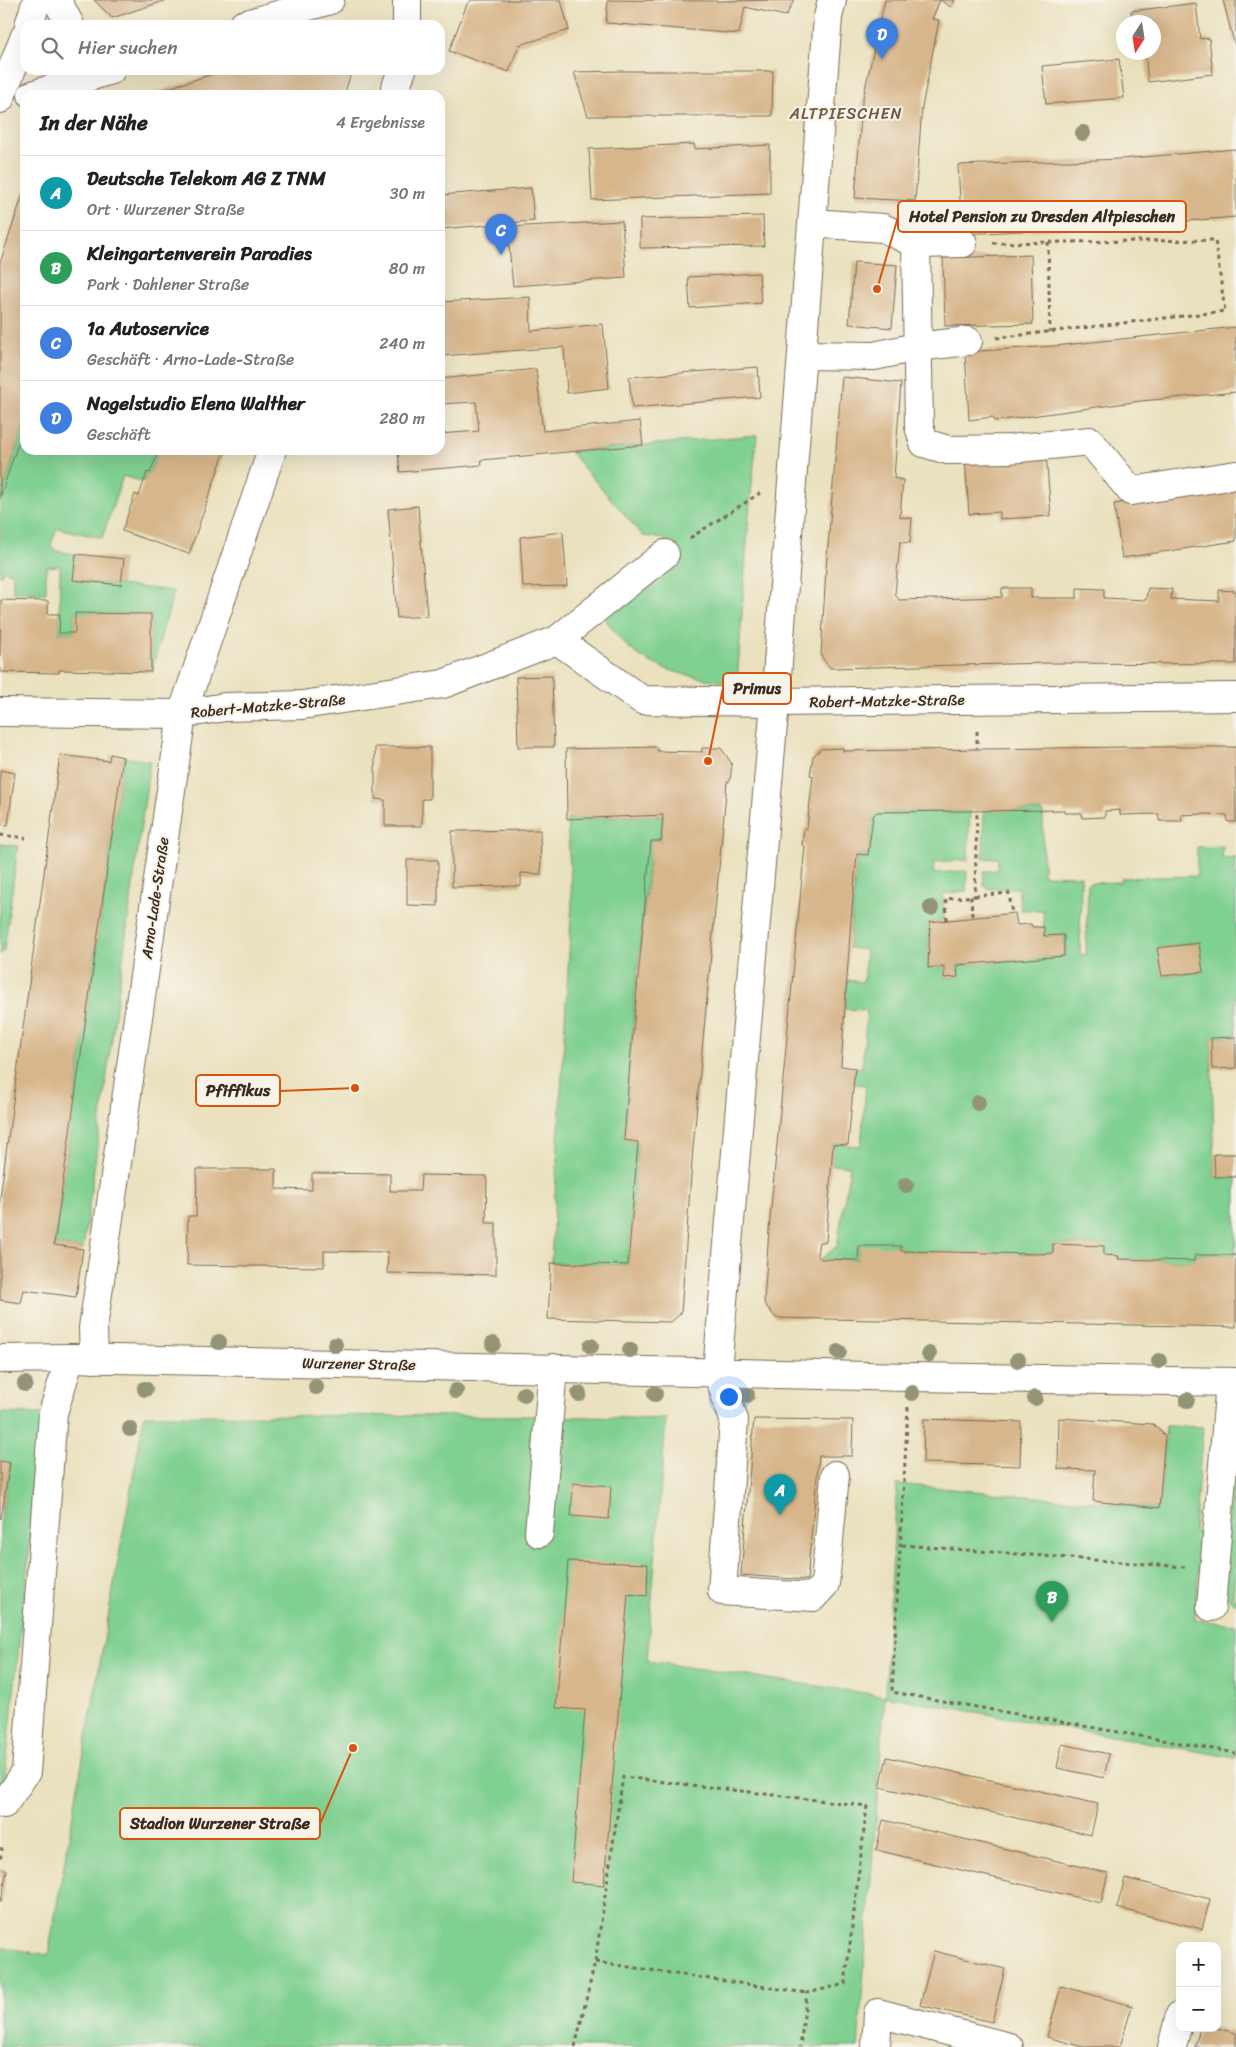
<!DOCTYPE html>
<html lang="de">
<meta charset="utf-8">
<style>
body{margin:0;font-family:Sriracha,sans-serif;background:#f2f2f2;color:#222}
.controls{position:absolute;right:15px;bottom:15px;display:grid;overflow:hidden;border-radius:10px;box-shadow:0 5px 20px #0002}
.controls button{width:45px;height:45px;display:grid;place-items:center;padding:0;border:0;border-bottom:1px solid #e0e0e0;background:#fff;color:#222;font:25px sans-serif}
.compass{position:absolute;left:1116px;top:15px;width:45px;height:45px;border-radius:50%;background:#fff;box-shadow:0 5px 20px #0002;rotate:192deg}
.you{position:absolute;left:728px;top:1396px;width:18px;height:18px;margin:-12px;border:4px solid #fff;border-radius:50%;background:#1a73e8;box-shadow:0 0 0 8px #1a73e833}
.badge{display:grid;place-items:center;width:32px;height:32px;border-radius:50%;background:#2563eb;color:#fff;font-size:16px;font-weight:700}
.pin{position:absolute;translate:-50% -41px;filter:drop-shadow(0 1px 2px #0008)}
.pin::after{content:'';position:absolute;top:26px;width:18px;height:15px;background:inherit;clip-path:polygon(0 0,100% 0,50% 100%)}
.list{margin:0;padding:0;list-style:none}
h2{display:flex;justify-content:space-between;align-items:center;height:65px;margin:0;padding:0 20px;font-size:21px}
h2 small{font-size:16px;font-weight:400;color:#767676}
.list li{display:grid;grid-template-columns:32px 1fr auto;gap:15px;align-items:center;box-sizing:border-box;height:75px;padding:0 20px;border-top:1px solid #e0e0e0}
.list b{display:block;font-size:19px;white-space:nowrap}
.list p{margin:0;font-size:16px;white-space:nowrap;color:#767676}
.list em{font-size:16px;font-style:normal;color:#767676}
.icon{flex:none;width:28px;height:28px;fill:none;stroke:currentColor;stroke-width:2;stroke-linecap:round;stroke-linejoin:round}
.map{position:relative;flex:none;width:1236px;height:2047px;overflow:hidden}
.search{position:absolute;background:#fff;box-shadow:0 5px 20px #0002;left:20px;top:20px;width:425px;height:55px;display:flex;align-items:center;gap:12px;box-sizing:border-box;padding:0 18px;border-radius:15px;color:#767676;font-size:19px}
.panel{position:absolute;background:#fff;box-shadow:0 5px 20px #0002;left:20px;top:90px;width:425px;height:365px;border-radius:15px}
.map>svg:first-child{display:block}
.green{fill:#80d091;stroke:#5e7d58;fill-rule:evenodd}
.building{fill:#d7b68b}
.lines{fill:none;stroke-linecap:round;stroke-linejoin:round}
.minor-casing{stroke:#786a56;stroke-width:30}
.path{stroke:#786a56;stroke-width:3;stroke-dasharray:4 4;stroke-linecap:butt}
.minor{stroke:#fff;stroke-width:28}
.tree{fill:#939376}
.labels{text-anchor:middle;stroke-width:4;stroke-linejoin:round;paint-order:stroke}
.street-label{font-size:15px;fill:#3b2a1e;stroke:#f7f3e8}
.neighbourhood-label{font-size:16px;letter-spacing:1px;fill:#725b44;stroke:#f7f3e8}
.leader{fill:none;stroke:#d7540e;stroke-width:2}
.callout-dot{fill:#d7540e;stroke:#f7f3e8;stroke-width:2}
.callout{fill:#f7f3e8;stroke:#d7540e;stroke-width:2}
.callout-label{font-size:16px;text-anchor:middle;font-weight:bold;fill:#3b2a1e}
</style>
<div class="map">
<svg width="1236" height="2047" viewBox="0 0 1236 2047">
<rect width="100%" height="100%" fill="#f7f3e8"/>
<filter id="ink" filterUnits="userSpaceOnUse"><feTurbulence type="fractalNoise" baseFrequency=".02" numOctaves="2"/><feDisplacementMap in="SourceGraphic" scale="10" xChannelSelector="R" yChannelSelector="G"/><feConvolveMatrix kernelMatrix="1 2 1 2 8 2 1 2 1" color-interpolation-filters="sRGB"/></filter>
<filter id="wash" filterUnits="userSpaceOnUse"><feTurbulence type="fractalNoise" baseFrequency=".0096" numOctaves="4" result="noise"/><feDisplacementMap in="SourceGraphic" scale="20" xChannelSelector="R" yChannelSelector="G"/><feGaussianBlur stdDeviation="1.12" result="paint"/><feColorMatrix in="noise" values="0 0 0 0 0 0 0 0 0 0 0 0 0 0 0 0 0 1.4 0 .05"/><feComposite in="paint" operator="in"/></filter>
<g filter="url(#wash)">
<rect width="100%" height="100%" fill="#eae1be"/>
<g class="green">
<path d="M 25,422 L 25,450 L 159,450 L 150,473 L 147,472 L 143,482 L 123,476 L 102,538 L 57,528 L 51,545 L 56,551 L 76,554 L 74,580 L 174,591 L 151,672 L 151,614 L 75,613 L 75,633 L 59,633 L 60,566 L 46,567 L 46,593 L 13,592 L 13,574 L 4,570 L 0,576 L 0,499 Z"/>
<path d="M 757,435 L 749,513 L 737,684 C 681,675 634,670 604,616 L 679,561 L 664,539 L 643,536 L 570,452 Z"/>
<path d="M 123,757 L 150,761 L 83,1249 L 54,1245 Z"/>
<path d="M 984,810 L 1043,811 L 1043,875 L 1081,876 L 1080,955 L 1086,954 L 1088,883 L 1121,882 L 1121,878 L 1197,876 L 1197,847 L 1223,846 L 1222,858 L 1236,858 L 1236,1037 L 1211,1038 L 1215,1177 L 1236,1177 L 1236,1255 L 1195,1255 L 1194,1261 L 1118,1259 L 1119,1256 L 1104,1255 L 1103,1246 L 1053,1244 L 1053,1253 L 1038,1254 L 901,1251 L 901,1246 L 859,1247 L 858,1260 L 821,1259 L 837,1246 L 850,1166 L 831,1165 L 833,1144 L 861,1146 L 866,1085 L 853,1084 L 855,1068 L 862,1068 L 867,1010 L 845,1009 L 847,980 L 863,982 L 866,950 L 849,948 L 857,854 L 868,855 L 873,816 L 877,812 L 970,811 L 968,860 L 934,862 L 933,873 L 967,871 L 966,891 L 943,894 L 944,920 L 930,922 L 928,967 L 944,966 L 945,978 L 958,977 L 957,965 L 1064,956 L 1064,935 L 1044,936 L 1043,910 L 1021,910 L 1018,888 L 989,889 L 983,885 L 984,871 L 998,870 L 998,858 L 983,859 ZM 1199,943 L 1202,972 L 1162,976 L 1158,948 Z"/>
<path d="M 663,815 L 661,841 L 651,841 L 636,985 L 624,1140 L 638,1142 L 628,1265 L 551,1263 L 572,901 L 567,819 Z"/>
<path d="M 0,844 L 18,846 L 4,951 L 0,954 Z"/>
<path d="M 0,1413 L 44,1414 L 2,1803 L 0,1803 L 0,1525 L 10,1463 L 0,1461 Z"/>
<path d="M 144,1415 L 549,1416 L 666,1419 L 647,1661 L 885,1696 L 897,1484 L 1159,1508 L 1166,1426 L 1203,1427 L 1194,1532 L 1201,1533 L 1195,1620 L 1236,1624 L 1236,1758 L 885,1696 L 858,2047 L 0,2047 L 0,1947 L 48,1955 Z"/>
<path d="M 1236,1432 L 1236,1560 L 1233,1597 L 1236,1598 L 1236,1603 L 1233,1603 L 1222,1592 Z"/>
</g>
<g id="blocks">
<g class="building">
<path d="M 94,0 L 167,0 L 112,18 Z"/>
<path d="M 472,0 L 561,0 L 569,30 L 519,45 L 509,72 L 449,51 L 467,4 Z"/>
<path d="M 608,0 L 718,1 L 794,0 L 786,16 L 745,7 L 739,34 L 606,23 Z"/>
<path d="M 885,0 L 955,0 L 951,7 L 940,0 L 932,19 L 939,20 L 922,107 L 915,201 L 855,198 L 862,102 Z"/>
<path d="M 1223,0 L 1236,0 L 1236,46 L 1235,46 Z"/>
<path d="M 1196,3 L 1200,39 L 1209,38 L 1213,74 L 1148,82 L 1145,52 L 1154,52 L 1154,22 L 1132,22 L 1131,11 Z"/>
<path d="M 1119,59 L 1124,98 L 1046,104 L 1042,66 Z"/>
<path d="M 225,70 L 352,70 L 344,95 L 147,95 Z"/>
<path d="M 622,71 L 773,71 L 772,116 L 588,116 L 574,72 Z"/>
<path d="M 694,144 L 695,149 L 770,145 L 770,193 L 592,200 L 589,149 Z"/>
<path d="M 1236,149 L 1236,217 L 1124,226 L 962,234 L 958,165 L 1121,159 Z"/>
<path d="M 25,188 L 25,422 L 0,498 L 0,263 Z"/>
<path d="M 531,188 L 534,221 L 440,229 L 440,195 Z"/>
<path d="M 763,216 L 764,246 L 640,248 L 640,219 Z"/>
<path d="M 622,221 L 626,278 L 513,286 L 507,227 Z"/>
<path d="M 1031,255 L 1033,324 L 945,326 L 943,258 Z"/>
<path d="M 854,262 L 897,265 L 892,328 L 849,324 Z"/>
<path d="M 759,273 L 761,303 L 690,308 L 688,277 Z"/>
<path d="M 530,297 L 531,331 L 603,324 L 609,388 L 567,393 L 564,347 L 440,356 L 440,302 Z"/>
<path d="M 1236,327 L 1236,392 L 1141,401 L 995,421 L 993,417 L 969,420 L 965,352 L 1054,346 Z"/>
<path d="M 758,367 L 760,397 L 632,408 L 629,377 Z"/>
<path d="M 536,369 L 543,431 L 640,421 L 643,445 L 481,460 L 482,465 L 400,472 L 398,450 L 440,450 L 440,434 L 479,431 L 476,402 L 440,404 L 440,379 Z"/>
<path d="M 842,377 L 901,383 L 894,478 L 903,480 L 900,517 L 912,518 L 910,543 L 900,542 L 895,594 L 899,600 L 1002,597 L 1002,588 L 1031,588 L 1031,598 L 1077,598 L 1077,588 L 1104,589 L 1104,598 L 1146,600 L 1148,588 L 1172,589 L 1171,599 L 1219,601 L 1219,590 L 1236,591 L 1236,664 L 1050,663 L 830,668 L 821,656 L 826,569 Z"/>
<path d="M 159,450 L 225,450 L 189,554 L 122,531 L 135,494 L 139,496 L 147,472 L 150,473 Z"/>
<path d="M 1046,454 L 1051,516 L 1000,519 L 1000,512 L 969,514 L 965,459 Z"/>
<path d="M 1236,485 L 1236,541 L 1122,558 L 1114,504 Z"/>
<path d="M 418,506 L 427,616 L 397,618 L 388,509 Z"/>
<path d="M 563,532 L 567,586 L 523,587 L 520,537 Z"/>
<path d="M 76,554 L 124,559 L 121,585 L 73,580 Z"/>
<path d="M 1,600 L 48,601 L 48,614 L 60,614 L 59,633 L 75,633 L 75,613 L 151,614 L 151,672 L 59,670 L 59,673 L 0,672 Z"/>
<path d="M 552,676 L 554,747 L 518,747 L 516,677 Z"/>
<path d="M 375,747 L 430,747 L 430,799 L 422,799 L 422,826 L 385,826 L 385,800 L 375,799 Z"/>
<path d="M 657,747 L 657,751 L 702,752 L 702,748 L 721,748 L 732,764 L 730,781 L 727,782 L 717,889 L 693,1148 L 681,1313 L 671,1322 L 548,1319 L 551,1263 L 628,1265 L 638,1142 L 624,1140 L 630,1063 L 651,841 L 661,841 L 663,815 L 567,819 L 566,749 Z"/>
<path d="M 1126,747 L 1236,747 L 1236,822 L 1228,822 L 1227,815 L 1204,814 L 1181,815 L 1182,821 L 1159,821 L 1159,814 L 1120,815 L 1120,810 L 1105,811 L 1105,817 L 1082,818 L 1082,813 L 1064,813 L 1064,810 L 877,812 L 873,816 L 868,855 L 857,854 L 851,919 L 841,1066 L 855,1068 L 848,1145 L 833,1144 L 826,1242 L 819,1242 L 817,1255 L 821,1259 L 858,1260 L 859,1246 L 901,1246 L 901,1251 L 1038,1254 L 1053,1253 L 1053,1244 L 1104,1246 L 1104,1255 L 1119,1256 L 1118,1259 L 1194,1261 L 1195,1255 L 1236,1255 L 1236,1327 L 776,1318 L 764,1303 L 769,1229 L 805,846 L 802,845 L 804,828 L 807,828 L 813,776 L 810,775 L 813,756 L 821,749 L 843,748 L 843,751 Z"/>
<path d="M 110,754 L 123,757 L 54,1245 L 83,1249 L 76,1297 L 24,1290 L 21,1303 L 0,1300 L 0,1198 L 60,755 L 109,761 Z"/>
<path d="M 0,770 L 15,773 L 8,825 L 0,824 Z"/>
<path d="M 540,830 L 541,874 L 521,873 L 521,886 L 452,887 L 452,831 Z"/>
<path d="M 407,860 L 438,860 L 438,906 L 407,905 Z"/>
<path d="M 1015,913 L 1017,925 L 1031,924 L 1032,927 L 1044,927 L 1044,936 L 1064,935 L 1064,956 L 957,965 L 958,977 L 944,978 L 944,966 L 928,968 L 930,922 Z"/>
<path d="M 1199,943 L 1203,972 L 1162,976 L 1157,948 Z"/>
<path d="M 1236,1037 L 1236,1068 L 1212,1069 L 1211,1038 Z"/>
<path d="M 1214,1154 L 1236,1154 L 1236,1177 L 1215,1177 Z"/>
<path d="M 197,1169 L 276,1169 L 276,1189 L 312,1190 L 312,1173 L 390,1174 L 390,1191 L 420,1191 L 421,1175 L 487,1176 L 486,1223 L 496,1223 L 496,1275 L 387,1273 L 388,1252 L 324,1251 L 324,1267 L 187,1265 L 188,1216 L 196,1216 Z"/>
<path d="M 1059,1418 L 1153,1424 L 1165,1436 L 1159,1508 L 1093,1501 L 1095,1470 L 1058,1469 Z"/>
<path d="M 754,1419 L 853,1420 L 852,1456 L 819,1456 L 807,1580 L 741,1575 Z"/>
<path d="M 924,1419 L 1021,1422 L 1020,1466 L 923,1463 Z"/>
<path d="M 0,1461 L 10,1463 L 1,1519 L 0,1518 Z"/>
<path d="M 573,1483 L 611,1486 L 609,1519 L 571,1516 Z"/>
<path d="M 568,1561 L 648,1564 L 647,1596 L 628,1594 L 604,1885 L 571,1882 L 585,1710 L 556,1708 Z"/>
<path d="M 1062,1744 L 1109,1754 L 1104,1778 L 1057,1768 Z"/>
<path d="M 887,1757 L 1098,1804 L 1091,1835 L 880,1787 Z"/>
<path d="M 883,1820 L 1108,1873 L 1101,1903 L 876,1850 Z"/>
<path d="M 0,1869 L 7,1870 L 1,1902 L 0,1902 Z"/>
<path d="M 1125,1878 L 1210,1899 L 1202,1929 L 1117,1908 Z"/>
<path d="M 934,1951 L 1005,1969 L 992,2022 L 920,2005 Z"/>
<path d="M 1061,1986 L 1132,2006 L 1120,2047 L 1083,2047 L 1047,2037 Z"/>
<path d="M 1200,2028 L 1217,2028 L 1236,2033 L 1236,2047 L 1195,2047 Z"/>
</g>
</g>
</g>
<g filter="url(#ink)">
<use href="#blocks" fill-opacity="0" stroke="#786a56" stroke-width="1"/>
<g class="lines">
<defs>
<g id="minor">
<path d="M 57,0 L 70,25"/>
<path d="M 407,0 L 407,25"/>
<path d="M 832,0 L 828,17 L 775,702 L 717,1371 L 734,1420 L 722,1591 L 813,1597 L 825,1584 L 835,1475"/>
<path d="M 29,25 L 37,0"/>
<path d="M 243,25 L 330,0"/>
<path d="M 32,95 L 111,70"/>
<path d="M 393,95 L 402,70"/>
<path d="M 0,99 L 25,36"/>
<path d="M 812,223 L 883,228 L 916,244 L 919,426 L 924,443 L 948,450 L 1009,449 L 1090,441 L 1131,491 L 1236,475"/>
<path d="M 916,244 L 963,243"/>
<path d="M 802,355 L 874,356 L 917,347 L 968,341"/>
<path d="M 557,640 L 642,700 L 775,702 L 1236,697"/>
<path d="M 0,712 L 182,714 L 225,707 L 302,705 L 443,684 L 557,640 L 665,554"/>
<path d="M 0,1359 L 70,1358 L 909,1377 L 1236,1382"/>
<path d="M 94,1359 L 93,1328 L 182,714 L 272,450"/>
<path d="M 539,1533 L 553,1368"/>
<path d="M 1211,1607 L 1230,1382"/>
<path d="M 4,1804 L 26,1772 L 53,1413 L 70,1358"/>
<path d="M 876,2047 L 878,2013 L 1009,2047"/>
<path d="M 1172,2047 L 1180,2015"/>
</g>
</defs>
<use href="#minor" class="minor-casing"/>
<g class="path">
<path d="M 1048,242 L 1050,332"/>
<path d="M 993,243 L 1215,240 L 1225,311 L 996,338"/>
<path d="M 690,538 L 760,493"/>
<path d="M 977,731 L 977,748"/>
<path d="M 0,835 L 26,838"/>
<path d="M 971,896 L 972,917"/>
<path d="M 975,896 L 1009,893 L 1012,913"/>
<path d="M 947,920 L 946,899 L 975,896 L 977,810"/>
<path d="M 908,1407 L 892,1692 L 1236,1753"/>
<path d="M 902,1545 L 1185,1567"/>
<path d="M 0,1848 L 2,1849 L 0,1860"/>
<path d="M 595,1962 L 807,1993"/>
<path d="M 575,2047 L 595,1962 L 623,1777 L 867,1806 L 845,1984 L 807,1993 L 800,2047"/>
</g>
<use href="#minor" class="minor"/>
</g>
<g class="tree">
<circle cx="1083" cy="133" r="8"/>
<circle cx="931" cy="908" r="8"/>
<circle cx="978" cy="1103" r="8"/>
<circle cx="906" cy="1185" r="8"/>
<circle cx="219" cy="1342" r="8"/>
<circle cx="493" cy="1344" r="8"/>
<circle cx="335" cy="1345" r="8"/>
<circle cx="591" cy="1346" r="8"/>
<circle cx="630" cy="1350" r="8"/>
<circle cx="839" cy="1352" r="8"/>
<circle cx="929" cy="1354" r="8"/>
<circle cx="1018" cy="1360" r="8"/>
<circle cx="1159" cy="1361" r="8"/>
<circle cx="25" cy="1384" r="8"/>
<circle cx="316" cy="1387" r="8"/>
<circle cx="145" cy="1389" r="8"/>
<circle cx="456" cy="1391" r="8"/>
<circle cx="912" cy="1393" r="8"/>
<circle cx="524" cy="1394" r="8"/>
<circle cx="579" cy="1394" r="8"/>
<circle cx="655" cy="1394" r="8"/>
<circle cx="747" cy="1395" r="8"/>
<circle cx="1035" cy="1398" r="8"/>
<circle cx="1187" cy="1400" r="8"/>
<circle cx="130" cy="1429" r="8"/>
</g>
</g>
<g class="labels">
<g class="street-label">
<text transform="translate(887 701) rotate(-1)" y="5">Robert-Matzke-Straße</text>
<text transform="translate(268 706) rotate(-5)" y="5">Robert-Matzke-Straße</text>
<text transform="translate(155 898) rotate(-82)" y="5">Arno-Lade-Straße</text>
<text transform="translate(359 1364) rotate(1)" y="5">Wurzener Straße</text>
</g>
<g class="neighbourhood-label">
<text x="846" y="119">ALTPIESCHEN</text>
</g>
</g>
<path class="leader" d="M877 289L898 217M708 761L723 688M355 1088L280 1091M353 1748L320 1824"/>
<g class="callout-dot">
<circle cx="877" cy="289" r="5"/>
<circle cx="708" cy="761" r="5"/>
<circle cx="355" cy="1088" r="5"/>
<circle cx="353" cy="1748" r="5"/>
</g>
<g class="callout">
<rect x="898" y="201" width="288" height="31" rx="5"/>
<rect x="723" y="673" width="68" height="31" rx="5"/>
<rect x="196" y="1075" width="84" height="31" rx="5"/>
<rect x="120" y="1808" width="200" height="31" rx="5"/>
</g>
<g class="callout-label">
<text x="1042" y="222">Hotel Pension zu Dresden Altpieschen</text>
<text x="757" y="694">Primus</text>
<text x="238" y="1096">Pfiffikus</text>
<text x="220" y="1829">Stadion Wurzener Straße</text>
</g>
</svg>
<div class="controls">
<button>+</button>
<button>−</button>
</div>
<svg class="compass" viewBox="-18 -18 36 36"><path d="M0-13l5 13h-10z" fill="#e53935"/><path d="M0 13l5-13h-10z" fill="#767676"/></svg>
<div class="you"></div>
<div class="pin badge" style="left:780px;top:1515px;background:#0f9aa8">A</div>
<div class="pin badge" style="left:1052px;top:1622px;background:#2e9e5b">B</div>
<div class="pin badge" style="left:501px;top:255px;background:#3f7fe0">C</div>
<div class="pin badge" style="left:882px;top:59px;background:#3f7fe0">D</div>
<div class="search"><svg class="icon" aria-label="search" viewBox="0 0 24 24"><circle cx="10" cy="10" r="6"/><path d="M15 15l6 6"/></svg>Hier suchen</div>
<section class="panel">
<h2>In der Nähe<small>4 Ergebnisse</small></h2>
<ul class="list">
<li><span class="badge" style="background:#0f9aa8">A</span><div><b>Deutsche Telekom AG Z TNM</b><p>Ort · Wurzener Straße</p></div><em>30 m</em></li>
<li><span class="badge" style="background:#2e9e5b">B</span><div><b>Kleingartenverein Paradies</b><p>Park · Dahlener Straße</p></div><em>80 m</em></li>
<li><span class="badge" style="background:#3f7fe0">C</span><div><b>1a Autoservice</b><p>Geschäft · Arno-Lade-Straße</p></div><em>240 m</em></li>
<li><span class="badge" style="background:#3f7fe0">D</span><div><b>Nagelstudio Elena Walther</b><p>Geschäft</p></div><em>280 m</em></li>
</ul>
</section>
</div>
